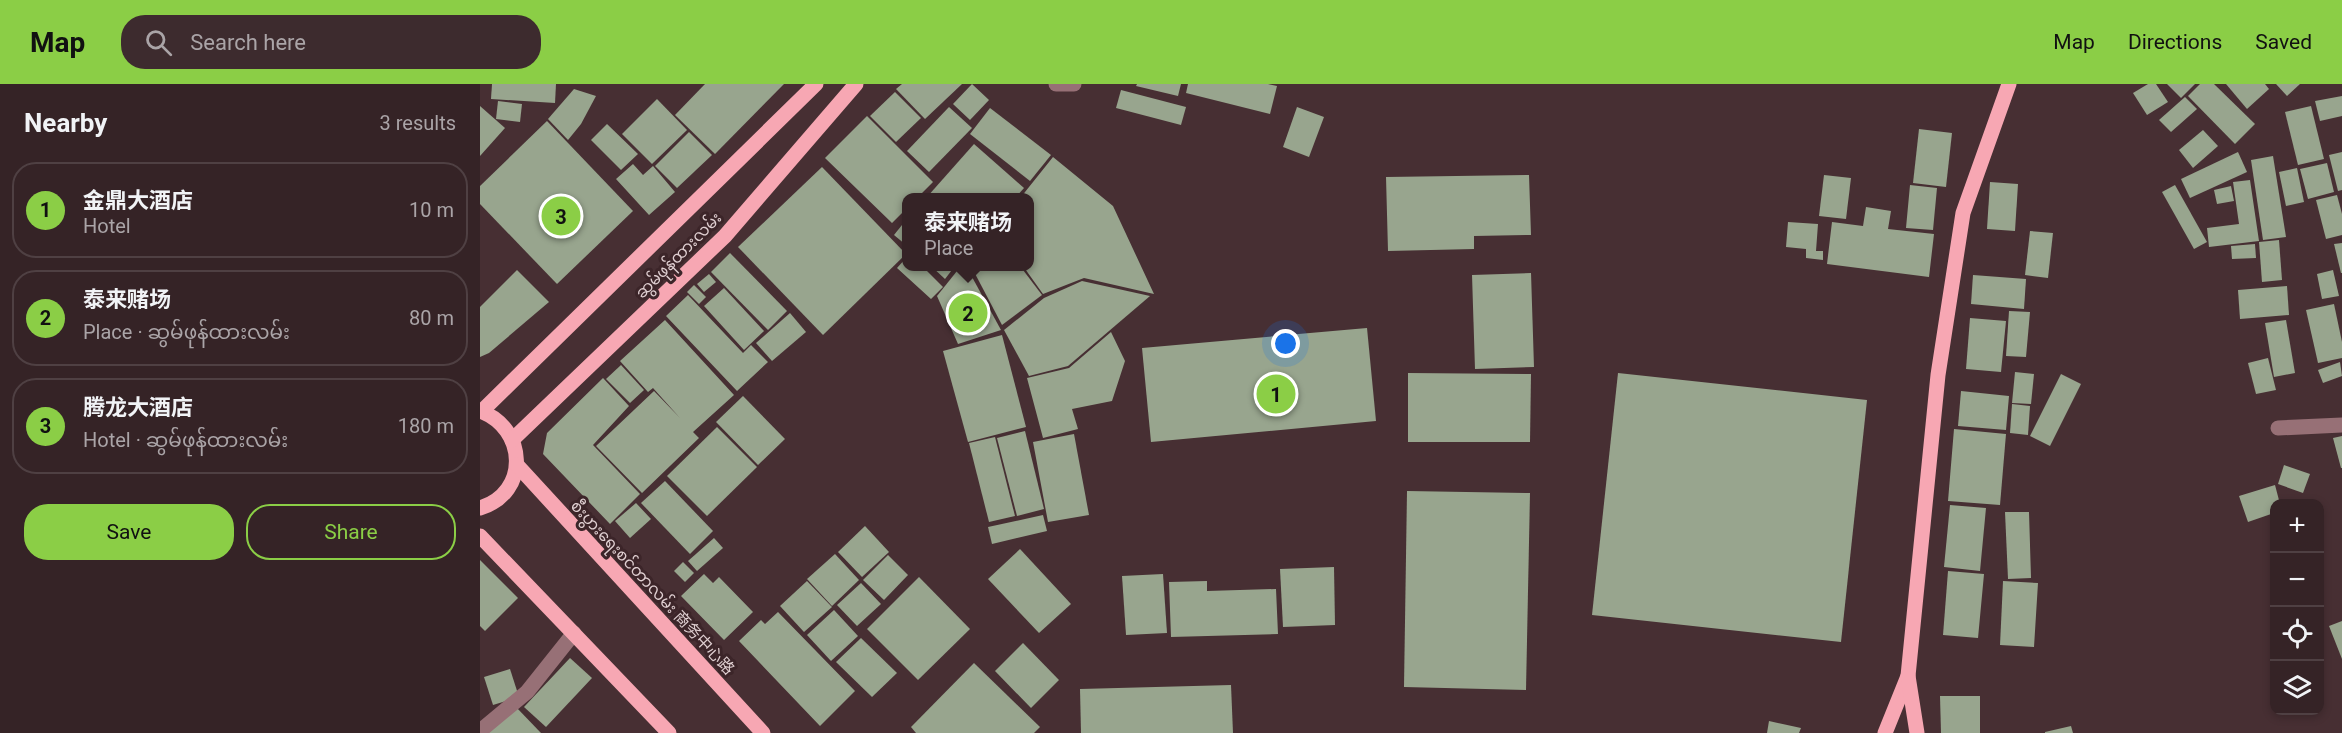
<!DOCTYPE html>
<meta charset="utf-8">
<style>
body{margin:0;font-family:Roboto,"Noto Sans SC","Noto Sans Myanmar",sans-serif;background:#3d2b2e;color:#f1f3f6}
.controls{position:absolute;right:18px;bottom:18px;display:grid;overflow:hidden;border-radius:12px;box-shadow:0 3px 9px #0003}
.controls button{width:54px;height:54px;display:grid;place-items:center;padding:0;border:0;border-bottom:2px solid #4f4043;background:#352326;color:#f1f3f6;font:30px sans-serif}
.you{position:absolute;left:806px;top:260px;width:21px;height:21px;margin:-15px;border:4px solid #fff;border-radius:50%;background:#1a73e8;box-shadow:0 0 0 9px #1a73e833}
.badge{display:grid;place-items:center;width:39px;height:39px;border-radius:50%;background:#8bce46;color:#111;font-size:20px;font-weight:700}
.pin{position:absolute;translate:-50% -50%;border:3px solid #fff;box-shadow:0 2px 6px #0006}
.popup{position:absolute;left:422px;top:109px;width:132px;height:78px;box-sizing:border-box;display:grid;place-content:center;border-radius:12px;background:#352326;filter:drop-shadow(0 2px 4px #0005);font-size:20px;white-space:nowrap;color:#aaa4a7}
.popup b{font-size:22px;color:#f1f3f6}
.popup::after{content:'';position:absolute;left:50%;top:100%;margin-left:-12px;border:12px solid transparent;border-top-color:#352326}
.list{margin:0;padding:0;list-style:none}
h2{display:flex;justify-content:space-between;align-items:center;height:78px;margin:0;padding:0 24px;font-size:26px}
h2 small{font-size:20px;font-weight:400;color:#aaa4a7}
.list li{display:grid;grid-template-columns:39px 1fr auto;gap:18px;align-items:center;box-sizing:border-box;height:96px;margin:0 12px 12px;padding:0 12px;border:2px solid #4f4043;border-radius:24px}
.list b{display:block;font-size:22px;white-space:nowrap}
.list p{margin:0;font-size:20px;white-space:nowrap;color:#aaa4a7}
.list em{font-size:20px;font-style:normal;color:#aaa4a7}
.actions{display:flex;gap:12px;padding:18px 24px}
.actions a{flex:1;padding:14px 0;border:2px solid #8bce46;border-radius:24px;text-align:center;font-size:21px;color:#8bce46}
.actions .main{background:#8bce46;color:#111}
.icon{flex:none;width:33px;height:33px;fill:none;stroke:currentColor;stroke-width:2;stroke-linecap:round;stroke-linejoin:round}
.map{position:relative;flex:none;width:1862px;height:649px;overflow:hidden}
header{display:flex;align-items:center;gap:36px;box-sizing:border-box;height:84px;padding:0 30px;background:#8bce46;color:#111}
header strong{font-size:28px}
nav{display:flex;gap:33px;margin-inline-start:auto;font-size:21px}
.search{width:420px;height:54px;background:#3d2b2e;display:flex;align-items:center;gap:15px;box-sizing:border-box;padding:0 21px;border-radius:24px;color:#aaa4a7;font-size:22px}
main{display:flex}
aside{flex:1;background:#352326}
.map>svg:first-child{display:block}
.building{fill:#98a58e}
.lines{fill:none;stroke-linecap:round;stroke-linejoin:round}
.minor{stroke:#977076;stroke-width:15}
.major{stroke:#f7a7b3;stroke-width:15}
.labels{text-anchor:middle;stroke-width:6;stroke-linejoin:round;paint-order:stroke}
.street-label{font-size:16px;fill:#dfcfd1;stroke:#3c2529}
</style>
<header>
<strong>Map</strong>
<div class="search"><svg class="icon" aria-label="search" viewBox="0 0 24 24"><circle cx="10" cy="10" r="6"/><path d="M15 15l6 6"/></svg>Search here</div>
<nav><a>Map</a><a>Directions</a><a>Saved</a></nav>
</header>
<main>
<aside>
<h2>Nearby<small>3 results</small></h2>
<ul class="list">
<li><span class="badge">1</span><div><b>金鼎大酒店</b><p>Hotel</p></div><em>10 m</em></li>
<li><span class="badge">2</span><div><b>泰来赌场</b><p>Place · ဆွမ်ဖုန်ထားလမ်း</p></div><em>80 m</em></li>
<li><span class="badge">3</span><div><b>腾龙大酒店</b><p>Hotel · ဆွမ်ဖုန်ထားလမ်း</p></div><em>180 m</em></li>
</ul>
<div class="actions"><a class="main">Save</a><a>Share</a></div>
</aside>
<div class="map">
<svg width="1862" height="649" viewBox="0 0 1862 649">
<rect width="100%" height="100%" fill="#472f33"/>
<g class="building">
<path d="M 12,0 L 76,0 L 75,19 L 11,15 Z"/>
<path d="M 225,0 L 304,0 L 235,70 L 195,31 Z"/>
<path d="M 422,0 L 482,0 L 445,35 L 416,5 Z"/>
<path d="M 492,0 L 509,16 L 490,36 L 473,20 Z"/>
<path d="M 657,0 L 701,0 L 698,12 L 656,2 Z"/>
<path d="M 708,0 L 788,0 L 797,2 L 790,30 L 706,9 Z"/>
<path d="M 1668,0 L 1676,0 L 1688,18 L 1667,31 L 1653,9 Z"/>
<path d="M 1687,0 L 1715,0 L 1701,14 Z"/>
<path d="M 1720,0 L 1734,0 L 1775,40 L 1755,60 L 1708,12 Z"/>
<path d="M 1746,0 L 1785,0 L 1789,5 L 1767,25 Z"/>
<path d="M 1796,0 L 1820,0 L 1807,12 Z"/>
<path d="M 94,5 L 116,12 L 101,40 L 88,56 L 68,35 Z"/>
<path d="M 641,6 L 706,23 L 701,41 L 636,24 Z"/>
<path d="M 415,8 L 441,34 L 416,58 L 390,32 Z"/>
<path d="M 1862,12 L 1862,32 L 1840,37 L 1835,17 Z"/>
<path d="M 1705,13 L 1717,25 L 1691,48 L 1679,36 Z"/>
<path d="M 177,15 L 207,46 L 172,80 L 142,50 Z"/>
<path d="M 18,17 L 42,20 L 40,38 L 16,35 Z"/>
<path d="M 0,22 L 25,44 L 0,72 Z"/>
<path d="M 1831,22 L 1844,75 L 1818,81 L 1805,28 Z"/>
<path d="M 469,23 L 492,44 L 449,88 L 427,67 Z"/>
<path d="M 817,23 L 844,33 L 829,73 L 803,63 Z"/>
<path d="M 510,24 L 571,71 L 550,97 L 490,50 Z"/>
<path d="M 387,32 L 453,98 L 438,113 L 426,113 L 426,125 L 412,139 L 345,74 Z"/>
<path d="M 67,37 L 153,127 L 77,200 L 0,120 L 0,102 Z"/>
<path d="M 127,40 L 158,70 L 141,86 L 111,56 Z"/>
<path d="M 1439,45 L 1472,49 L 1466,103 L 1433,99 Z"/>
<path d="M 1723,46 L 1738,62 L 1713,84 L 1699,66 Z"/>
<path d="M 209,48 L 232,71 L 197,104 L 175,82 Z"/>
<path d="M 494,60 L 544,104 L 536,113 L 447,113 Z"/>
<path d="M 1758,68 L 1767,88 L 1710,114 L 1701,95 Z"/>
<path d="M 1862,68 L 1862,106 L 1858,107 L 1849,71 Z"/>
<path d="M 1793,72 L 1806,153 L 1783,156 L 1771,76 Z"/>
<path d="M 573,73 L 633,122 L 674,210 L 604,194 L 563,210 L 543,182 L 550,182 L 550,113 L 541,113 Z"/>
<path d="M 1847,79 L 1854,108 L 1828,115 L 1820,85 Z"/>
<path d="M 153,80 L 163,91 L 173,82 L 195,108 L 169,131 L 136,95 Z"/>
<path d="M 342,83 L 426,170 L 343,251 L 258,163 Z"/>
<path d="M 1817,84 L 1824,118 L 1806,122 L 1799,88 Z"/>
<path d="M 1049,91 L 1051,151 L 994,152 L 994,165 L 908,167 L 906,93 Z"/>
<path d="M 1344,91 L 1371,94 L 1366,135 L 1339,132 Z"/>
<path d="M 1770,96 L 1779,157 L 1729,163 L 1727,144 L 1759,140 L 1753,98 Z"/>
<path d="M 1510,98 L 1538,100 L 1535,147 L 1507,145 Z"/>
<path d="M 1430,101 L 1457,104 L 1453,146 L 1426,144 Z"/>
<path d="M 1695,101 L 1727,158 L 1714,165 L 1682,108 Z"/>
<path d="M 1751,102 L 1754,117 L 1737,120 L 1734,106 Z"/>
<path d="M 1857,111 L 1862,130 L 1862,151 L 1846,155 L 1836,116 Z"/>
<path d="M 1386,123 L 1411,127 L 1408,145 L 1454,150 L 1449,193 L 1347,180 L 1352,138 L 1383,142 Z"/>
<path d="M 426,136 L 426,161 L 414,151 Z"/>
<path d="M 1308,138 L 1338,140 L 1336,167 L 1343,167 L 1343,176 L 1326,174 L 1326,165 L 1306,163 Z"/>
<path d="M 1550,147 L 1573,149 L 1568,194 L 1545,191 Z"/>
<path d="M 1799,156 L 1802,196 L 1782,198 L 1779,158 Z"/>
<path d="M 1862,159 L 1862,189 L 1861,189 L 1854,160 Z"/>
<path d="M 1775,160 L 1776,174 L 1752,175 L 1751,162 Z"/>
<path d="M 250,169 L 307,227 L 288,246 L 231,188 Z"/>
<path d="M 426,174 L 426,182 L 442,182 L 463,203 L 451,215 L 417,184 Z"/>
<path d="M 451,182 L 475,182 L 465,195 Z"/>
<path d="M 481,182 L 486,182 L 521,246 L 478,260 L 457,212 Z"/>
<path d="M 491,182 L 540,182 L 562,211 L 522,241 Z"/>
<path d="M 37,186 L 69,218 L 9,269 L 0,273 L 0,223 Z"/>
<path d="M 1853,186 L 1859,212 L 1842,215 L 1837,190 Z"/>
<path d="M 1051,189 L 1054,283 L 995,285 L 992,191 Z"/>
<path d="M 229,190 L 236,198 L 224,208 L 217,200 Z"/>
<path d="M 1493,191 L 1546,195 L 1544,225 L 1491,220 Z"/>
<path d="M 602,197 L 670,212 L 588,282 L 549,292 L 524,246 L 564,214 Z"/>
<path d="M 214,201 L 226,213 L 219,220 L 207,208 Z"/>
<path d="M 1807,202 L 1809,231 L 1760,235 L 1758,206 Z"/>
<path d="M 244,204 L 284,247 L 264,266 L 224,222 Z"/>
<path d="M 208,211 L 263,269 L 271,261 L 288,278 L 257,307 L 186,232 Z"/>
<path d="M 1854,220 L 1862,258 L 1862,274 L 1838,279 L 1826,226 Z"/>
<path d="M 1529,227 L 1550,228 L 1546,273 L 1526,272 Z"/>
<path d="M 310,229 L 326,248 L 292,277 L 276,259 Z"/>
<path d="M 1490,234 L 1526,237 L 1521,288 L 1486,285 Z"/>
<path d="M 185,236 L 254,311 L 213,348 L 219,354 L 162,409 L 116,362 L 174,307 L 200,334 L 173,304 L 168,308 L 140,277 Z"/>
<path d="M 1806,236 L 1815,289 L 1794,293 L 1785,239 Z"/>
<path d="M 887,244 L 896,337 L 671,358 L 662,264 Z"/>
<path d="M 631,248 L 645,277 L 632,317 L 592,325 L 598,345 L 563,354 L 547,294 L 589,284 Z"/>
<path d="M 522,251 L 546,343 L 488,358 L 463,267 Z"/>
<path d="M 1788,274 L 1796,306 L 1776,310 L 1768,279 Z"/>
<path d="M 1860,278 L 1862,292 L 1843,299 L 1838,286 Z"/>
<path d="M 141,281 L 164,306 L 150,319 L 126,295 Z"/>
<path d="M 1535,288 L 1554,290 L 1551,320 L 1532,319 Z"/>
<path d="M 928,289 L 1051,290 L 1050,358 L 928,358 Z"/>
<path d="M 1138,289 L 1387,316 L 1361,558 L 1112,531 Z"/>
<path d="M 1581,290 L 1601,300 L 1570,362 L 1550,352 Z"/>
<path d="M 123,294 L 149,322 L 113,361 L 160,410 L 130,440 L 63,370 L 67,349 Z"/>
<path d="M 1481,307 L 1529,312 L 1526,346 L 1478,342 Z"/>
<path d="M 263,312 L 305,355 L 278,381 L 236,338 Z"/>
<path d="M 1532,320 L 1550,322 L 1548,351 L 1530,349 Z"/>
<path d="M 237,343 L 277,383 L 227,432 L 187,392 Z"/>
<path d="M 1474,345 L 1526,350 L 1520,421 L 1468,417 Z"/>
<path d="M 545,347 L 564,425 L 537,432 L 517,354 Z"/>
<path d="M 594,350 L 609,431 L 568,438 L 553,358 Z"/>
<path d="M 1862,352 L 1862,384 L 1861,384 L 1853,354 Z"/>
<path d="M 515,353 L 535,432 L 509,438 L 489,359 Z"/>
<path d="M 1804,381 L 1830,390 L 1823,409 L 1798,400 Z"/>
<path d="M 185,397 L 233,447 L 210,470 L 161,419 Z"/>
<path d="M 1795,401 L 1800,420 L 1794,420 L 1794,429 L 1768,438 L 1759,412 Z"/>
<path d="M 927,407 L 1050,409 L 1046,606 L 924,603 Z"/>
<path d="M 156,419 L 171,435 L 150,454 L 135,437 Z"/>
<path d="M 1470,421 L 1506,424 L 1500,487 L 1464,483 Z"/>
<path d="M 1525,428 L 1549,428 L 1551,494 L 1528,495 Z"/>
<path d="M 563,431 L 567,447 L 512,460 L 508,443 Z"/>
<path d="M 385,442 L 409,468 L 382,493 L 358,468 Z"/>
<path d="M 234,454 L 243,464 L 217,487 L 208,477 Z"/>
<path d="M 540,465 L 591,520 L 559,549 L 508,495 Z"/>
<path d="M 355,470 L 379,496 L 352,522 L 327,495 Z"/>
<path d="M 408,471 L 428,491 L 404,516 L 383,496 Z"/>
<path d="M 0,476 L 38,514 L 5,547 L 0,542 Z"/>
<path d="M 203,478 L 214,489 L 205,498 L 194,487 Z"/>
<path d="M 854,483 L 855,541 L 803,543 L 800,485 Z"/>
<path d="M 1468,487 L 1504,490 L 1498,554 L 1463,551 Z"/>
<path d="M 224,490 L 233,499 L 239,493 L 273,528 L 244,556 L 201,512 Z"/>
<path d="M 683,490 L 687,549 L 646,551 L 642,492 Z"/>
<path d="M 439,493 L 490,545 L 438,596 L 387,545 Z"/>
<path d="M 327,497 L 352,523 L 324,548 L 300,522 Z"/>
<path d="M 727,497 L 727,507 L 796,505 L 798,550 L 691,553 L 689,498 Z"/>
<path d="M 1523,497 L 1558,499 L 1554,563 L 1520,561 Z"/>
<path d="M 381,499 L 401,520 L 377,542 L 357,521 Z"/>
<path d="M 354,526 L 378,552 L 351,577 L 327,551 Z"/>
<path d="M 298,528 L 375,607 L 340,642 L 259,557 L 281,536 L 285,540 Z"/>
<path d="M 1862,537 L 1862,575 L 1849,542 Z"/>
<path d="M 381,554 L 417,589 L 392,613 L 356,578 Z"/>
<path d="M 543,559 L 579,596 L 551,624 L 515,587 Z"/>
<path d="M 90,574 L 112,594 L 66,643 L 44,623 Z"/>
<path d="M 494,579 L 560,643 L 554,649 L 436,649 L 431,643 Z"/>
<path d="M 30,585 L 39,613 L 13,621 L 4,593 Z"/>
<path d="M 751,601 L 753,649 L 601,649 L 600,605 Z"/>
<path d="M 1460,612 L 1500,612 L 1500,649 L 1461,649 Z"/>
<path d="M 36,623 L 61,649 L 7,649 Z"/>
<path d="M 1289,637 L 1321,644 L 1319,649 L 1287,649 Z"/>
<path d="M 1591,642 L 1593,649 L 1565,649 L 1565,648 Z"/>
</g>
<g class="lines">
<g class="minor">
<path d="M 576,0 L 594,0"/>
<path d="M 1798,344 L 1862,341"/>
<path d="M 0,647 L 47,608 L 94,549"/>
</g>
<g class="major">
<path d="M 0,327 C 47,344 50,409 0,424"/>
<path d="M 2,327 L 336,0"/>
<path d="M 32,356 L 245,152 L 376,0"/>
<path d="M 37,381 L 283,649"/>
<path d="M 0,452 L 189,649"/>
<path d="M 1405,649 L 1428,592"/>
<path d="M 1437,649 L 1428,592 L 1458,291 L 1483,129 L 1529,0"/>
</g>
</g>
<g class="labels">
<g class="street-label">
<text transform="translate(198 171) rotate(-45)" y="6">ဆွမ်ဖုန်ထားလမ်း</text>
<text transform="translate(173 503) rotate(47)" y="6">စီးပွားရေးစင်တာလမ်း 商务中心路</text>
</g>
</g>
</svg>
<div class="controls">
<button>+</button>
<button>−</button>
<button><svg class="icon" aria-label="locate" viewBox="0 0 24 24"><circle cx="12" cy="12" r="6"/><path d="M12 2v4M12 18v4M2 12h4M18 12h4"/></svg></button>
<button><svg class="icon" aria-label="layers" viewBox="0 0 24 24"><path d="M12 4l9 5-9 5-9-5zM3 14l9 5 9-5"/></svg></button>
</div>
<div class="you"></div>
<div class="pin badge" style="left:796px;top:310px">1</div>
<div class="pin badge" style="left:488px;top:229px">2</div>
<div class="popup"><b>泰来赌场</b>Place</div>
<div class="pin badge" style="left:81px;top:132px">3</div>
</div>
</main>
